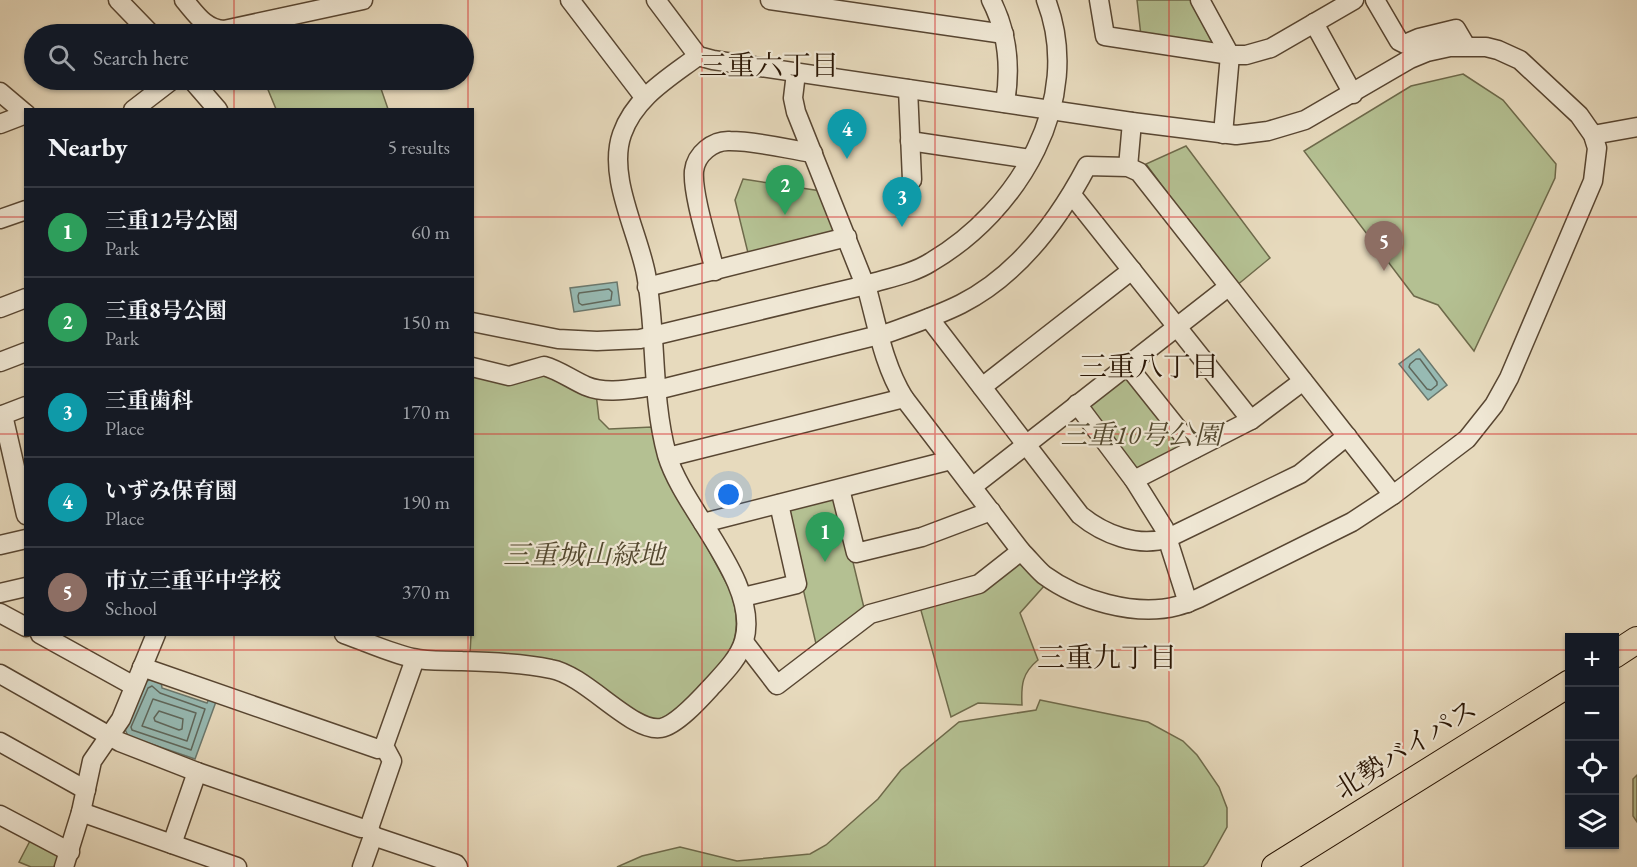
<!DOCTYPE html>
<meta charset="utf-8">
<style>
body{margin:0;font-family:"EB Garamond","Noto Serif JP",serif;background:#20242c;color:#f1f3f6}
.controls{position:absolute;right:18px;bottom:18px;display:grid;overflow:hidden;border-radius:0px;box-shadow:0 2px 4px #0004}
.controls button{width:54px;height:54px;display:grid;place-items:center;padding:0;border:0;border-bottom:2px solid #363941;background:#171b24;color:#f1f3f6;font:30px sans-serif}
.you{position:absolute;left:729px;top:495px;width:21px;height:21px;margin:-15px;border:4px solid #fff;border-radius:50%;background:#1a73e8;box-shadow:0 0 0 9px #1a73e833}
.badge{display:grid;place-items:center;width:39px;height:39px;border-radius:50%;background:#d93025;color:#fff;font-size:20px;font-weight:700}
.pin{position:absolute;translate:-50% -50px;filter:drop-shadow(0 2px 3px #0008)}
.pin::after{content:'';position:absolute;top:32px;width:21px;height:18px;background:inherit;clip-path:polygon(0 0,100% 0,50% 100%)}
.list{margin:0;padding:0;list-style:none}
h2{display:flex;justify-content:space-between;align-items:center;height:78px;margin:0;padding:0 24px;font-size:26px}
h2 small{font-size:20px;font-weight:400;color:#9ea1a6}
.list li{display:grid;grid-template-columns:39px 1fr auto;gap:18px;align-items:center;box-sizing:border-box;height:90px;padding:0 24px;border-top:2px solid #363941}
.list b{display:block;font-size:22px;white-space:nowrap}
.list p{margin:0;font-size:20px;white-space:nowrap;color:#9ea1a6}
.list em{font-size:20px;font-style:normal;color:#9ea1a6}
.icon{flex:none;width:33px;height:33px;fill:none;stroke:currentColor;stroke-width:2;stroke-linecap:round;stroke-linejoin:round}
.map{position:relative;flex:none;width:1637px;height:867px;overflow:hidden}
.search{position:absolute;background:#171b24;box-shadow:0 2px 4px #0004;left:24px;top:24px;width:450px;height:66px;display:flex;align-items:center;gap:15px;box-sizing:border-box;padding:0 21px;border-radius:33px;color:#9ea1a6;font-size:22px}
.panel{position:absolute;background:#171b24;box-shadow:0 2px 4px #0004;left:24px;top:108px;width:450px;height:528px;border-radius:0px}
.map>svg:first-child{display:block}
.green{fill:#b4c092;stroke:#6e6a4b;stroke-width:1.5}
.water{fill:#97bab3;stroke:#6b786d;stroke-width:1.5}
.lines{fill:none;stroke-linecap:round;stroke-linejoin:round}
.shore{stroke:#60685c;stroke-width:1.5}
.minor-casing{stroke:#584632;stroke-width:21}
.highway-casing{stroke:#291504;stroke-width:28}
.minor{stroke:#efe7d4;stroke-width:18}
.highway{stroke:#e7dabd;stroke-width:26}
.grid{fill:none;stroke:#d62828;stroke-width:1.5;stroke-opacity:0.55}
.labels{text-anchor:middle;stroke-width:4.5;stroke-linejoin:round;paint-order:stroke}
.park-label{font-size:27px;font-style:italic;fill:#53482f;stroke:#efe7d4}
.street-label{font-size:27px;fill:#291504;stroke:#efe7d4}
.neighbourhood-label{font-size:28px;fill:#291504;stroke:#efe7d4}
</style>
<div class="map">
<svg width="1637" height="867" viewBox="0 0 1637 867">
<rect width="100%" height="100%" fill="#e7dabd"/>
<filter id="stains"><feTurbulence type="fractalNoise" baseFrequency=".00333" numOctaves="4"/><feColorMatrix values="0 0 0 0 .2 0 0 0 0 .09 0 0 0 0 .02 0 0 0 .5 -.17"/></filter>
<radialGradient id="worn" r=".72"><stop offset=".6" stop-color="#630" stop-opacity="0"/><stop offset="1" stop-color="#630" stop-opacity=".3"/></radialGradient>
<g class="green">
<path d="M 1137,0 L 1193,0 L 1216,41 L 1213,46 L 1141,36 Z"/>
<path d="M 1463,74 L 1503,100 L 1556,164 L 1555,178 L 1474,351 L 1438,305 L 1414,296 L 1304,151 L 1411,86 Z"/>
<path d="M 264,80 L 378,80 L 388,109 L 276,109 Z"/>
<path d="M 1186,146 L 1270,258 L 1236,286 L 1146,164 Z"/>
<path d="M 743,179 L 821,191 L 838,230 L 749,257 L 735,200 Z"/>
<path d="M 544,370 L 596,393 L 599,419 L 609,429 L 652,427 L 658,456 L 730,590 C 739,615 739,637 726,661 C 719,673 703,684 693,694 C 677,709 674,718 652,721 L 597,687 L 470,655 L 471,635 L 472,634 L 473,373 Z"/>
<path d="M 1124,375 L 1185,444 L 1133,472 L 1087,404 Z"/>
<path d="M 832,496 L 838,500 L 865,612 L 817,648 L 785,512 L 789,507 Z"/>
<path d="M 1014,563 L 1022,563 L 1045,585 L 1020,613 L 1038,660 C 1022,673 1021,685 1022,705 L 978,703 L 951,717 L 920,607 Z"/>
<path d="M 1040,700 L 1148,722 L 1183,741 L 1197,755 L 1219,787 L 1227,808 L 1227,827 L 1207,863 L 1203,867 L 617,867 L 642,856 L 680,847 L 737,861 L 810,854 L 826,845 L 878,799 L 901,770 L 959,722 L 1036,710 Z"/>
<path d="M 1637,775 L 1637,822 L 1633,816 L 1633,779 Z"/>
<path d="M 32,837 L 59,855 L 54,867 L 31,867 L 19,862 Z"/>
</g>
<g class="water">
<path d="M 617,282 L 620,305 L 574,312 L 570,288 Z"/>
<path d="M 1419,349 L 1447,385 L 1428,400 L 1399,364 Z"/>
<path d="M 155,678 L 161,680 L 162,688 L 207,703 L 210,696 L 217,699 L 195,759 L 128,736 L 124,727 L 144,682 Z"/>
</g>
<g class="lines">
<g class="shore">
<path d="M 609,289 L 612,292 L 611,300 L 582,305 L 579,303 L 578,296 L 579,293 Z"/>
<path d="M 1416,359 L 1420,359 L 1437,382 L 1437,385 L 1431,390 L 1427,389 L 1409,367 L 1410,364 Z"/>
<path d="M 152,686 L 160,693 L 205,709 L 191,750 L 132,730 L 131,727 L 148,688 Z"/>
<path d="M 153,699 L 196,713 L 187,741 L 142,726 Z"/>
<path d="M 159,711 L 183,719 L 182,729 L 179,730 L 155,721 L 154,718 Z"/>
</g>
<defs>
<g id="minor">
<path d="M 118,0 L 151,34"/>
<path d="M 184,0 C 196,14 205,29 224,30 L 363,0"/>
<path d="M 570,0 L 644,97"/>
<path d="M 656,0 L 698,56 L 713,60 L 1132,122 L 1236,135 L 1268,131 L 1305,120 L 1410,59 L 1427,52 L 1450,47 L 1486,47 L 1498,50 L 1520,60 L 1579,115 L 1593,135 L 1597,148 L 1593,181 L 1509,378 L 1494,405 L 1467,439 L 1393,495 L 1352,522 L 1199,598 C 1192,601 1185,604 1177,606 C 1135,617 1078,600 1044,575 C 1036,568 1029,559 1021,551 L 904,398 C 883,364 877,324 866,285"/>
<path d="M 770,0 L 1004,34"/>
<path d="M 991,0 C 1008,33 1011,67 1005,103"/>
<path d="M 1099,0 L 1105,36 L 1230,55 L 1246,55 L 1271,48 L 1354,0"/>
<path d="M 1200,0 L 1230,55 L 1223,134"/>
<path d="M 1375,0 L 1399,41 L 1405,44 L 1419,38 L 1456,29 L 1466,46"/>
<path d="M 1314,23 L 1353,94"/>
<path d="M 796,73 L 793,98 L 796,112 L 865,285"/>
<path d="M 192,80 L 218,110"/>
<path d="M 908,89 L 912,180"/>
<path d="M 0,92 L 26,114"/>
<path d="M 133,110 L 172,80"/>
<path d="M 0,124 L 26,114"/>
<path d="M 1593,135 L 1637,127"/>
<path d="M 910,141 L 1030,159"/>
<path d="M 1128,167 L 1132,122"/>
<path d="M 1072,195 L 1251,420"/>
<path d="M 0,219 L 26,210"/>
<path d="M 715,271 C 709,246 692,194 694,171 C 696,154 713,140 730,141 C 757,141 786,149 813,153"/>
<path d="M 647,287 L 847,237"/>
<path d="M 0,308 L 26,298"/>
<path d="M 929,318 L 1080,515 C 1103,534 1138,548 1168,538 L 1300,474 L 1347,436"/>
<path d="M 472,322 L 558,339 L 597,341 L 640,339 L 866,285 C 888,278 912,274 931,262 C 1018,211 1085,101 1046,0"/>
<path d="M 880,336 C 907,326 935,317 961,304 C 1018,275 1058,221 1087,166 L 1128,167 L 1139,172 L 1393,495"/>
<path d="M 0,362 L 26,352"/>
<path d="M 1127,365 L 1194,449"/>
<path d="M 472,367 L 509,376 L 544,366 C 559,370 572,380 586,386 C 607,395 635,388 656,386"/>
<path d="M 982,387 L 1132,270"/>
<path d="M 657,390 L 879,335"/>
<path d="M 1077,404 L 1134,480 L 1164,528 L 1188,603"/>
<path d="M 3,415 L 26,515"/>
<path d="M 0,416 L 26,406"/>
<path d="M 668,457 L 904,398"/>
<path d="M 1134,480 L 1251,420 L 1303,381"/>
<path d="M 972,487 L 1228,287"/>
<path d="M 840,489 L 856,553 L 922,537 L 991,511"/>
<path d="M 703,523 L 951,460"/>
<path d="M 0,545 L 26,539"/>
<path d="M 0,593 L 26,587"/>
<path d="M 743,597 L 797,584 L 779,504"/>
<path d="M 0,613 L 26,627"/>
<path d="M 40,634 L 134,686"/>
<path d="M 344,634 C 367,642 390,653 413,658 C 428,662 447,660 462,661 C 492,662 522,663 551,669 C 586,675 632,733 661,728 C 677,725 701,698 712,686 C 724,673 739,658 744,641 C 761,583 683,510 667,455 C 651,397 657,334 646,274 C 638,232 607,176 622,134 C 635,97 669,78 698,56"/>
<path d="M 744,642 L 777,685 L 870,614 L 979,584 L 1021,551"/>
<path d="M 142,667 L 378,749 L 384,746"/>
<path d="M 0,674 L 120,742 L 197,772 L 361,828 L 369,828"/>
<path d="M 0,742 L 86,790"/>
<path d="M 81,812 L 237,867"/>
<path d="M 0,815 L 70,852"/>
<path d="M 373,836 L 456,864 L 458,867"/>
<path d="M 172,844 L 197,772"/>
<path d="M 64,867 L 81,812 L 92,761 L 121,719 L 156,634"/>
<path d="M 362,867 L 373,836 L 369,828 L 392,761 L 384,746 L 415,659"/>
</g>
<g id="highway">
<path d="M 1614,655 L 1637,640"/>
<path d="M 1275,867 L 1570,683"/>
</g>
</defs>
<use href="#minor" class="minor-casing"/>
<use href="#highway" class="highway-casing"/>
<use href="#minor" class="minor"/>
<use href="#highway" class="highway"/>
</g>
<path class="grid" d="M 234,0 L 234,34M 468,0 L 468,110M 702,0 L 702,867M 935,0 L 935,867M 1169,0 L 1169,867M 1403,0 L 1403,867M 234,80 L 234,110M 0,217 L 26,217M 472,217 L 1637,217M 0,434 L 26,434M 472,434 L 1637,434M 234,634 L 234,867M 468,634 L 468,867M 0,650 L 1570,650M 1614,650 L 1637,650"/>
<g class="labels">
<g class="park-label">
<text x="1141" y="444">三重10号公園</text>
<text x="584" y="564">三重城山緑地</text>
</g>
<g class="street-label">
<text transform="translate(1406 749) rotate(-32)" y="9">北勢バイパス</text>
</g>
<g class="neighbourhood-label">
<text x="769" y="75">三重六丁目</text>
<text x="1149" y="376">三重八丁目</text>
<text x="1107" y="667">三重九丁目</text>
</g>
</g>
<rect width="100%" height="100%" filter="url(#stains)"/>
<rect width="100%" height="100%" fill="url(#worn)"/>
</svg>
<div class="controls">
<button>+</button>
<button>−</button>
<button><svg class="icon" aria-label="locate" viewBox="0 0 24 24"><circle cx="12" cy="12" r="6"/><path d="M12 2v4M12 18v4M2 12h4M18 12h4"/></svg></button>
<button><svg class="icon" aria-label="layers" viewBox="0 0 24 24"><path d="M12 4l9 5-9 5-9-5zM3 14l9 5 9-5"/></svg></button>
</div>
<div class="you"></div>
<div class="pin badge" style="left:825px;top:562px;background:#2e9e5b">1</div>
<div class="pin badge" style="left:785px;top:215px;background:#2e9e5b">2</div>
<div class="pin badge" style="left:902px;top:227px;background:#0f9aa8">3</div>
<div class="pin badge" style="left:847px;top:159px;background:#0f9aa8">4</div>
<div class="pin badge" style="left:1384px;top:271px;background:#8d6e63">5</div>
<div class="search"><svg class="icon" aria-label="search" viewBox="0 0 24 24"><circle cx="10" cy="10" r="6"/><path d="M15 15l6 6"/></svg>Search here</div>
<section class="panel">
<h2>Nearby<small>5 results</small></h2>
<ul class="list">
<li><span class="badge" style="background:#2e9e5b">1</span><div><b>三重12号公園</b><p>Park</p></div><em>60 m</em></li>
<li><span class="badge" style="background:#2e9e5b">2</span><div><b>三重8号公園</b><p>Park</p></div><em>150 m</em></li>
<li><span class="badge" style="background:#0f9aa8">3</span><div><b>三重歯科</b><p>Place</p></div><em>170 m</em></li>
<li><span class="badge" style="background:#0f9aa8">4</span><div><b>いずみ保育園</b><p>Place</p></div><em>190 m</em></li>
<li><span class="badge" style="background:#8d6e63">5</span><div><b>市立三重平中学校</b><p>School</p></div><em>370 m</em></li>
</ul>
</section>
</div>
